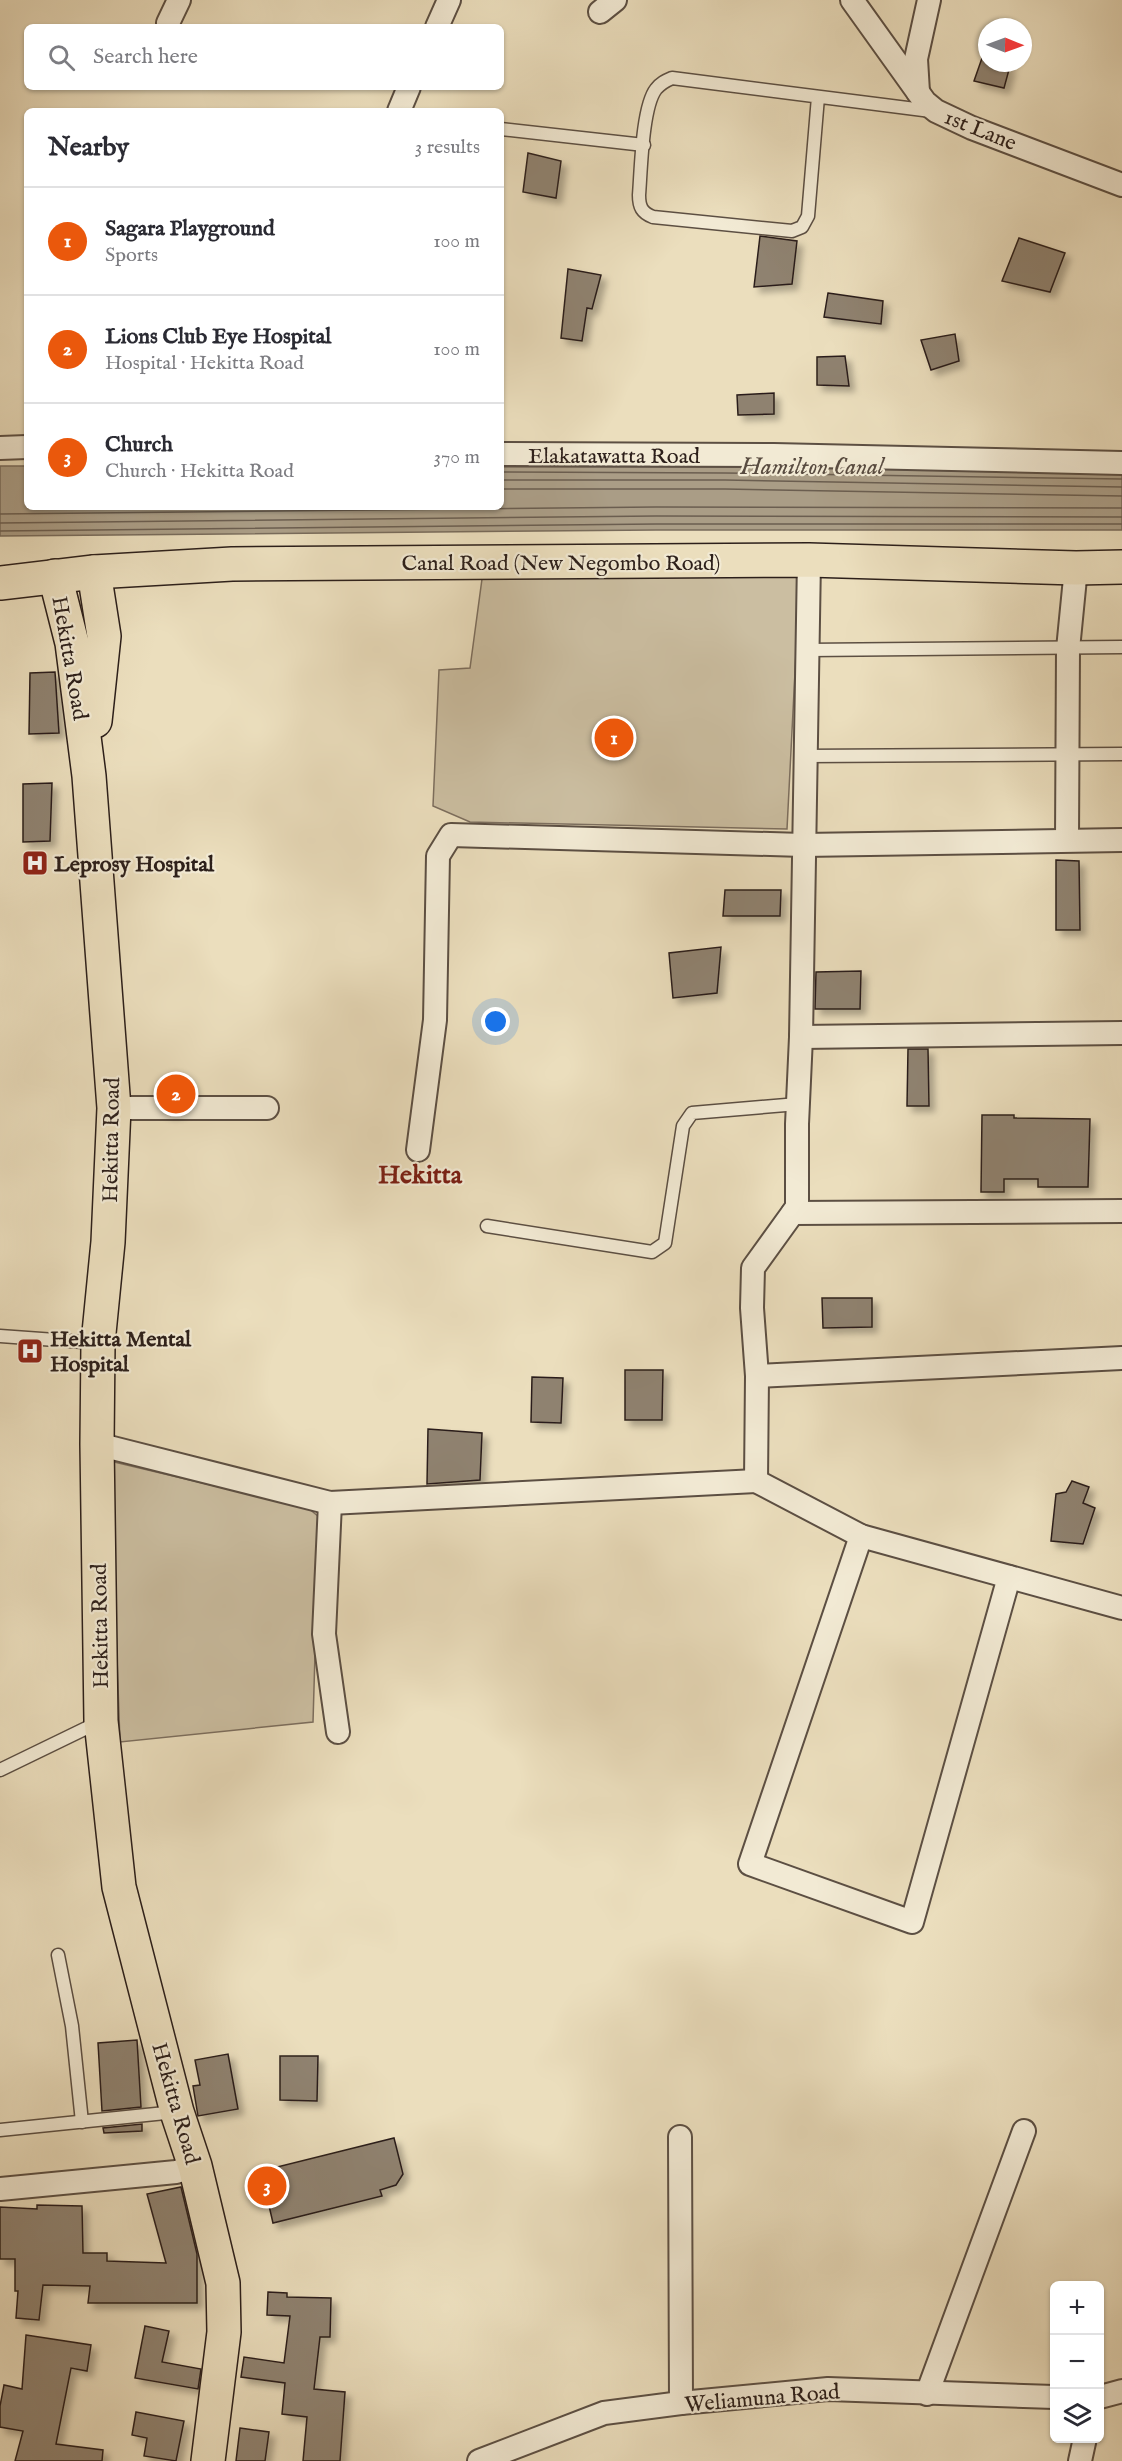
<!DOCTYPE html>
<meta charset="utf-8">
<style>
body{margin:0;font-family:"IM FELL English",serif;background:#f2f2f3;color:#2b2b33}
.controls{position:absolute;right:18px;bottom:18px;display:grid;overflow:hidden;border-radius:9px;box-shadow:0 2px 4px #0004}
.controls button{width:54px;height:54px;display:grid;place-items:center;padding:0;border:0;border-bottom:2px solid #e1e1e2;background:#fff;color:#2b2b33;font:30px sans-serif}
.compass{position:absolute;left:978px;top:18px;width:54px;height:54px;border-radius:50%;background:#fff;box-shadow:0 2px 4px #0004;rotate:91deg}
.you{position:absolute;left:496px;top:1022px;width:21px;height:21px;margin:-15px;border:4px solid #fff;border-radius:50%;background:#1a73e8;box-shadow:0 0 0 9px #1a73e833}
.badge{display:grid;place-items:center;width:39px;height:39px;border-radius:50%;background:#ea580c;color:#fff;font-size:20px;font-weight:700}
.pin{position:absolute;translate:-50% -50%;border:3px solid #fff;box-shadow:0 2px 6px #0006}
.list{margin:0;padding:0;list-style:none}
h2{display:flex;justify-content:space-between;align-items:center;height:78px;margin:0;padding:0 24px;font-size:26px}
h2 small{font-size:20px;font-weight:400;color:#7c7c81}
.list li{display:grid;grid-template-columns:39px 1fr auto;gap:18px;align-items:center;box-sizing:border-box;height:108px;padding:0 24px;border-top:2px solid #e1e1e2}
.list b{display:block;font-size:22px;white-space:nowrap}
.list p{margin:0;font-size:20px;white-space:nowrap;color:#7c7c81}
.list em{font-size:20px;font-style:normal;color:#7c7c81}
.icon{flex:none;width:33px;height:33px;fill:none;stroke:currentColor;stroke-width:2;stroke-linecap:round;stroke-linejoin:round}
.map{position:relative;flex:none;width:1122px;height:2461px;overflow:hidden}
.search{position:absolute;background:#fff;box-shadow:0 2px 4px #0004;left:24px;top:24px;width:480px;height:66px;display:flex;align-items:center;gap:15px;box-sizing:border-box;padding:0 21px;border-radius:9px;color:#7c7c81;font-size:22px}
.panel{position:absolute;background:#fff;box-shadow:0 2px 4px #0004;left:24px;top:108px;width:480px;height:402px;border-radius:9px}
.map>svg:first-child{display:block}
.green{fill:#cbbea1;stroke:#7c6e5e;stroke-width:1.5}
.water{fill:#aa9d86;stroke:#786b5b;stroke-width:1.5}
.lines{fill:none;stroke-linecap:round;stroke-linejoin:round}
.shore{stroke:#6b5e50;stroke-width:1.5}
.building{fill:#8f826f;stroke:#2c1f1a;stroke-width:1.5;filter:url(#shadow)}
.service-casing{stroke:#5c4f43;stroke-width:15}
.minor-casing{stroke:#5c4f43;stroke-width:26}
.primary-casing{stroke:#2c1f1a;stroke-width:36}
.service{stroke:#f2ead4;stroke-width:12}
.minor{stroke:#f2ead4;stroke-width:22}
.primary{stroke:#ebdebd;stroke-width:33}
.labels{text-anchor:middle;stroke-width:4.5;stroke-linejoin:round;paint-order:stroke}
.street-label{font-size:22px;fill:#2c1f1a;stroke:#f2ead4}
.poi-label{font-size:22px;font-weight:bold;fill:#2c1f1a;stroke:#f2ead4;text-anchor:start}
.water-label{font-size:24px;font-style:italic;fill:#584b40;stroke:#f2ead4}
.quarter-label{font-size:26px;font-weight:bold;fill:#7a1f14;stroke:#f2ead4}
</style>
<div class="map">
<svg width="1122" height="2461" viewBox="0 0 1122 2461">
<defs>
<filter id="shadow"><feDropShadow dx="5.5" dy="5.5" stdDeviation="3" flood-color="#0004"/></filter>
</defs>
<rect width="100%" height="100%" fill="#ebdebd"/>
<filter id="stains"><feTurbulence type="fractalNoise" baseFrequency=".00333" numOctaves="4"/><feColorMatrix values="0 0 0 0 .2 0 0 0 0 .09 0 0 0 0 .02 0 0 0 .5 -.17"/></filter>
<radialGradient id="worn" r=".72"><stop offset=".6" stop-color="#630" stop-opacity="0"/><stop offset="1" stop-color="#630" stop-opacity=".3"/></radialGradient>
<g class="green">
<path d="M 800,574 L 787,829 L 470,822 L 433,806 L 439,670 L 470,668 L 482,579 Z"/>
<path d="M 110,1461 L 308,1508 L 319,1517 L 313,1722 L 120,1742 Z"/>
</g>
<path class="water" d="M 0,466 L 27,466 L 27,507 L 501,507 L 501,467 L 725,467 L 1122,473 L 1122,530 L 656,530 L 0,536 Z"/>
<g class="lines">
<g class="shore">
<path d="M 501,472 L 725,473 L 1122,479"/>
<path d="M 501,480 L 725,480 L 1122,487"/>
<path d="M 501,489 L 725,489 L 1122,496"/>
<path d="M 0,514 L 656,507 L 1122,508"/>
<path d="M 0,523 L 656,516 L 1122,517"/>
<path d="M 0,531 L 656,524 L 1122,524"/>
</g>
</g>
<g class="building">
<path d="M 982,58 L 987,59 L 987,63 L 1010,66 L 1004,88 L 974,81 Z"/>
<path d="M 528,153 L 561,161 L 556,198 L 523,192 Z"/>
<path d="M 760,236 L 797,241 L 792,284 L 754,287 Z"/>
<path d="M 1019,238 L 1065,253 L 1050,292 L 1002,281 Z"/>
<path d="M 568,269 L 601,275 L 592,309 L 587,308 L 582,341 L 561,338 Z"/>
<path d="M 828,293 L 883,301 L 881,324 L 824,317 Z"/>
<path d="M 955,334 L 959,361 L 931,370 L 921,340 Z"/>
<path d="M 845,356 L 849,386 L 817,385 L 817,357 Z"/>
<path d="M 774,393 L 774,414 L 738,415 L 737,395 Z"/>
<path d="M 55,672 L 59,733 L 29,734 L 30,673 Z"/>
<path d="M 52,783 L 50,841 L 23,842 L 23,784 Z"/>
<path d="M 1056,860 L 1079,861 L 1080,930 L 1056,930 Z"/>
<path d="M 725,890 L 781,890 L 780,916 L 723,916 Z"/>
<path d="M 721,947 L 717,993 L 673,998 L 669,953 Z"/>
<path d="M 861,971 L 860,1009 L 815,1009 L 816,972 Z"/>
<path d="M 908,1049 L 928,1049 L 929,1106 L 907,1106 Z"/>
<path d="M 982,1115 L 1014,1115 L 1014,1118 L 1090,1119 L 1088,1187 L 1038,1187 L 1038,1179 L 1004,1179 L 1004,1192 L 981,1192 Z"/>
<path d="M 822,1298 L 872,1298 L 872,1327 L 823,1328 Z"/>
<path d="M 625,1370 L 663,1370 L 662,1420 L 625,1420 Z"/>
<path d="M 532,1377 L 563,1378 L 561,1423 L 531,1422 Z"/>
<path d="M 428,1429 L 482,1433 L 480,1480 L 427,1484 Z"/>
<path d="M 1072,1481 L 1089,1487 L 1083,1503 L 1095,1508 L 1083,1544 L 1051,1541 L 1056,1494 L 1066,1492 Z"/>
<path d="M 137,2040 L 141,2107 L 102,2111 L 98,2043 Z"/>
<path d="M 228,2054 L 238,2109 L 198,2116 L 193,2086 L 200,2085 L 195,2060 Z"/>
<path d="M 280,2056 L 318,2056 L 317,2101 L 280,2100 Z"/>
<path d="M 142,2124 L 142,2131 L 104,2133 L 103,2128 Z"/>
<path d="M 394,2138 L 403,2174 L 396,2185 L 380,2190 L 382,2196 L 273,2223 L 261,2171 Z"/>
<path d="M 181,2187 L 197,2254 L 197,2303 L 88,2303 L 90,2286 L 43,2285 L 39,2320 L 16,2318 L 18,2291 L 15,2291 L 15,2259 L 0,2259 L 0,2207 L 37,2209 L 37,2205 L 82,2206 L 83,2253 L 107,2253 L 107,2261 L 166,2263 L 147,2194 Z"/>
<path d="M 268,2292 L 287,2293 L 287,2297 L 331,2298 L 330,2337 L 320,2337 L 314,2389 L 345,2392 L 340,2461 L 303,2461 L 307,2417 L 282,2414 L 285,2383 L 241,2377 L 244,2357 L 284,2363 L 290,2316 L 267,2315 Z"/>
<path d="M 145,2326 L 169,2331 L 162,2362 L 201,2369 L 198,2389 L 135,2378 Z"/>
<path d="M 26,2335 L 91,2345 L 87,2371 L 71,2368 L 56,2444 L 103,2450 L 102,2461 L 15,2461 L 23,2431 L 0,2427 L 0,2406 L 4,2385 L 22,2389 Z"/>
<path d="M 136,2412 L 184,2421 L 176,2461 L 144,2456 L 147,2438 L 132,2435 Z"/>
<path d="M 240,2428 L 269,2432 L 265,2461 L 236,2461 Z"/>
</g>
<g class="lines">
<defs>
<g id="service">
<path d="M 818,97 L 808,216 L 802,227 L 792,231 L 653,217 C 642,213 639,207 639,195 C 641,171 642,107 656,89 C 661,83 665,81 672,78 L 931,111"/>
<path d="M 501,129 L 644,145"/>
<path d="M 808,650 L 1122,647"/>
<path d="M 804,756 L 1122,754"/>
<path d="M 487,1226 L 652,1252 L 665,1243 L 683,1126 L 692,1113 L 798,1104"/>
<path d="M 0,1336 L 97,1343"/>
<path d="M 0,1770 L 99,1722"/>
<path d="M 58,1955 L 72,2026 L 82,2122"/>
<path d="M 0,2130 L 175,2112"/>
</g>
<g id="minor">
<path d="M 852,0 L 925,102 L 936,111 L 972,128 L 1122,185"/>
<path d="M 600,12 L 615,0"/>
<path d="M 168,23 L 179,0"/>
<path d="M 437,27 L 449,0"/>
<path d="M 918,92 L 916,59 L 929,0"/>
<path d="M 399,111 L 409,87"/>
<path d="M 0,448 L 27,447"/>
<path d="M 501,454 L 774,455 L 1122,463"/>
<path d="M 809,560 L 801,1037 L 797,1124 L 797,1207 L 753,1268 L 752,1308 L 757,1376 L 756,1481 L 861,1536 L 1122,1608"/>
<path d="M 1067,840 L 1068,649 L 1076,568"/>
<path d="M 801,1037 L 1122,1033"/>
<path d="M 114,1108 L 267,1108"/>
<path d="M 418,1150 L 435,1020 L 438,856 L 451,835 L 803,845 L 1122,840"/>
<path d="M 793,1213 L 1122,1211"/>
<path d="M 757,1376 L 1122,1358"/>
<path d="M 97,1444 L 330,1503 L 756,1481"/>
<path d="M 330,1503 L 324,1634 L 338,1732"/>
<path d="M 861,1536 L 750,1864 L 912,1922 L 1009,1577"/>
<path d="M 680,2137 L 681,2403"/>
<path d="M 0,2189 L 176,2172 L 195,2166"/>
<path d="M 927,2394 L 1024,2131"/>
<path d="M 1100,2397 L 1122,2391"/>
<path d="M 479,2461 L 604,2413 L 681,2403 L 828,2389 L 1054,2397"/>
<path d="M 1080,2461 L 1085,2438"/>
</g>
<g id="primary">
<path d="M 94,572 L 104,636 L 95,721"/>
<path d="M 55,576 L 72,643 L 89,776 L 114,1108 L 108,1242 L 98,1343 L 97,1444 L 101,1721 L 119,1887 L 177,2112 L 195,2166 L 223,2283 L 224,2332 L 208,2461"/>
<path d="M 0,583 L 94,572 L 232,564 L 809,560 L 1076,568 L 1122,567"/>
</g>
</defs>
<use href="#service" class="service-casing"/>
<use href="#minor" class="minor-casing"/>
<use href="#primary" class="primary-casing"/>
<use href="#service" class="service"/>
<use href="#minor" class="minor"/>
<use href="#primary" class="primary"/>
</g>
<defs>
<symbol id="hospital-square" viewBox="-11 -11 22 22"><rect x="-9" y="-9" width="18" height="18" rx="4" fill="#8f2418" stroke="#f2ead4"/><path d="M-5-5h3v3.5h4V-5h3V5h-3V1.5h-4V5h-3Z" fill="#fff"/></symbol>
</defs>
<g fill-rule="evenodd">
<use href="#hospital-square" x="20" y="848" width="30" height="30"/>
<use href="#hospital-square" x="15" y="1336" width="30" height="30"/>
</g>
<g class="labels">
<g class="street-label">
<text transform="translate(981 129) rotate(22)" y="8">1st Lane</text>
<text x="614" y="463">Elakatawatta Road</text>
<text x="561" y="570">Canal Road (New Negombo Road)</text>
<text transform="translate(71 658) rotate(80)" y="8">Hekitta Road</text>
<text transform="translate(110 1140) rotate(-89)" y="8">Hekitta Road</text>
<text transform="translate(99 1626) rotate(-91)" y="8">Hekitta Road</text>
<text transform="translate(177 2103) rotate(74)" y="8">Hekitta Road</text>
<text transform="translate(762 2397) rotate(-5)" y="8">Weliamuna Road</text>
</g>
<g class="poi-label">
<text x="54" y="871">Leprosy Hospital</text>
<text x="50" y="1346">Hekitta Mental<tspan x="50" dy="25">Hospital</tspan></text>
</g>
<g class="water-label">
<text x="812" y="474">Hamilton Canal</text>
</g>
<g class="quarter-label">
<text x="420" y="1183">Hekitta</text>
</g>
</g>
<rect width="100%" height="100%" filter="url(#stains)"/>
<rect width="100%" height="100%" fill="url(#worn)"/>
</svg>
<div class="controls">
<button>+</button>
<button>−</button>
<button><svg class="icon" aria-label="layers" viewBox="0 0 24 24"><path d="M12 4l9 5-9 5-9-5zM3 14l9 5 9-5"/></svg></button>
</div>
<svg class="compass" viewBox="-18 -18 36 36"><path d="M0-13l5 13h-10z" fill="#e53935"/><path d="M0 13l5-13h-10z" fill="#7c7c81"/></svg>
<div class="you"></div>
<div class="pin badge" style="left:614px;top:738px">1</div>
<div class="pin badge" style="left:176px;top:1094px">2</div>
<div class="pin badge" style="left:267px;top:2186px">3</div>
<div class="search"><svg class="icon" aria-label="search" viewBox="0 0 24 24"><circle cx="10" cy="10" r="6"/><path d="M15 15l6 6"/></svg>Search here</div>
<section class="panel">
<h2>Nearby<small>3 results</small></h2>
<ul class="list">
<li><span class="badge">1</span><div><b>Sagara Playground</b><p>Sports</p></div><em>100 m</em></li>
<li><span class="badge">2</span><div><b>Lions Club Eye Hospital</b><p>Hospital · Hekitta Road</p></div><em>100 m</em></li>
<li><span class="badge">3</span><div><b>Church</b><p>Church · Hekitta Road</p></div><em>370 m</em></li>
</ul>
</section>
</div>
